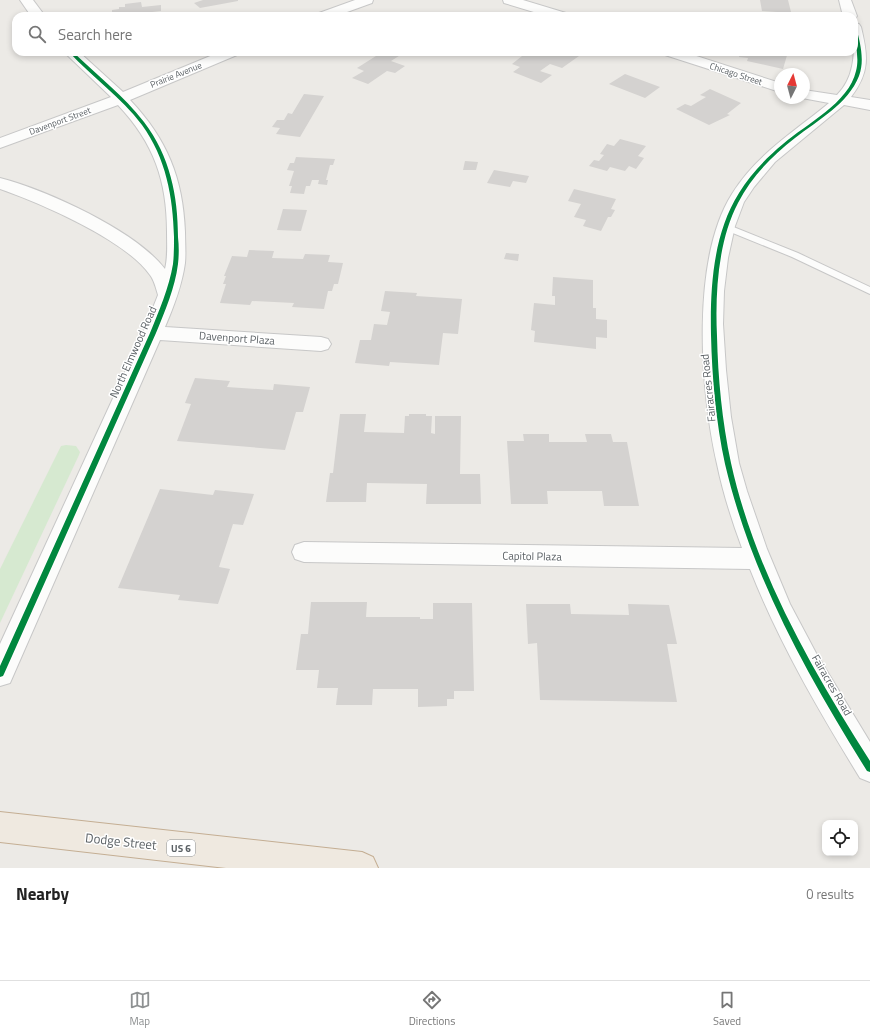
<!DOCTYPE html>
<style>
body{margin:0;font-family:"Titillium Web",sans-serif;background:#f2f2f2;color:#222}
.controls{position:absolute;right:12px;bottom:12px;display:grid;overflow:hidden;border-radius:8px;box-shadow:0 2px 6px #0003}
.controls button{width:36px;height:36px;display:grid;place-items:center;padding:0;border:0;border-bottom:1px solid #e0e0e0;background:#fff;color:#222;font:20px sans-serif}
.compass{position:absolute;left:774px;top:68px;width:36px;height:36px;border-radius:50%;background:#fff;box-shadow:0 2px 6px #0003;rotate:6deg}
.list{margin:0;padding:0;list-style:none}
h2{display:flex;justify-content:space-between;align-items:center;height:52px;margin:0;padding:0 16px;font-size:17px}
h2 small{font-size:13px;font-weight:400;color:#767676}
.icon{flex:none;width:22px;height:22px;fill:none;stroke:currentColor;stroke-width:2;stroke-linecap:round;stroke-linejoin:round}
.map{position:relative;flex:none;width:870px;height:868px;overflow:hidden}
.search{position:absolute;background:#fff;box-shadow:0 2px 6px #0003;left:12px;right:12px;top:12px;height:44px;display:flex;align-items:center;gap:10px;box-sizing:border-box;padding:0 14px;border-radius:12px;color:#767676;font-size:15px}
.sheet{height:112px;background:#fff}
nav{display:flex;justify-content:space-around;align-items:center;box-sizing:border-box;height:56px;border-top:1px solid #e0e0e0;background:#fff;font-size:11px;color:#767676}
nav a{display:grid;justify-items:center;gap:2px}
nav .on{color:#8e9192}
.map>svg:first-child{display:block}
.green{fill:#d6e9d0}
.building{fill:#d4d2d0}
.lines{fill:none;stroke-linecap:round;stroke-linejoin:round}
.lane-casing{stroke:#c7c7c7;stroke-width:2}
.street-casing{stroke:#c7c7c7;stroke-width:2}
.highway-casing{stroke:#c4ae93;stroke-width:2}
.lane{fill:#fcfcfb;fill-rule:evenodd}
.street{fill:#fcfcfb;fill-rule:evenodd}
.highway{fill:#efe9e0;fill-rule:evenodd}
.cycleway-casing{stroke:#fff;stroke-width:2}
.cycleway{fill:#00873e;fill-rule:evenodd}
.labels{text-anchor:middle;stroke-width:3;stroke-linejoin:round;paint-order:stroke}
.far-street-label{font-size:9px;fill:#5b6165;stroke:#fff}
.shield{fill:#fff;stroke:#8c9093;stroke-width:1}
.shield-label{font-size:10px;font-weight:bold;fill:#5b6165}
.street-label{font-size:11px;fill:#5b6165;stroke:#fff}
.near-street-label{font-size:13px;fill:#5b6165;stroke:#fff}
</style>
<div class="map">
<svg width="870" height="868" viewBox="0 0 870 868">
<rect width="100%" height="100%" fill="#eceae6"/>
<path class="green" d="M 66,445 L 76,446 L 80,452 L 79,455 L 0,623 L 0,569 L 61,446 Z"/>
<g class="building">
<path d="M 203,0 L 238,0 L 238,1 L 200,8 L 194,3 Z"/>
<path d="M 760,0 L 788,0 L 792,16 L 778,16 L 777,12 L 762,11 Z"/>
<path d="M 141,2 L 142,7 L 161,5 L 161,11 L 152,12 L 153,16 L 112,16 L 112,10 L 119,9 L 119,7 L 125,7 L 125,4 Z"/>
<path d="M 366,52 L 402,54 L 391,61 L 405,66 L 395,73 L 387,71 L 368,84 L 352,78 L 364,71 L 357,68 L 376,56 Z"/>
<path d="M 527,52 L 566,52 L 579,56 L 562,68 L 550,64 L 540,71 L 552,75 L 541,83 L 513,72 L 520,67 L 512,64 Z"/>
<path d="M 740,52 L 788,52 L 783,69 L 747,61 L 748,58 L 739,57 Z"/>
<path d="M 625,74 L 660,87 L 645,98 L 609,84 Z"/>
<path d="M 710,89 L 741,103 L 727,114 L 730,115 L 709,125 L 676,109 L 685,104 L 691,106 L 706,97 L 700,95 Z"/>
<path d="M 304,94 L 324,96 L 300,137 L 276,134 L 280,128 L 272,127 L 277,120 L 284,120 L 288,113 L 292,114 Z"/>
<path d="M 620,139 L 646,146 L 638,156 L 644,158 L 636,169 L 629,166 L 625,171 L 610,167 L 607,171 L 589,166 L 594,160 L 599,161 L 604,155 L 600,154 L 607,144 L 614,146 Z"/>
<path d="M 296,157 L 335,159 L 333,165 L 330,165 L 326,180 L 328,180 L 327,185 L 318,184 L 319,180 L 312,180 L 310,186 L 306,186 L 304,194 L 290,193 L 292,186 L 289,186 L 294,171 L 287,170 L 290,163 L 294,163 Z"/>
<path d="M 465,161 L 478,162 L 476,170 L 463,170 Z"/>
<path d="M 494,170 L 529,176 L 526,183 L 513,181 L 510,187 L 487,183 Z"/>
<path d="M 574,189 L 616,199 L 611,209 L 615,210 L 611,217 L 608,217 L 601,231 L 583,226 L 586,220 L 574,217 L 581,204 L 568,201 Z"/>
<path d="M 283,209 L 307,210 L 301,231 L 277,230 Z"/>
<path d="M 249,250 L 274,251 L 272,258 L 303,259 L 305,254 L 330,255 L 328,262 L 343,263 L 338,284 L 334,284 L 332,291 L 328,291 L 324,309 L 292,307 L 294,303 L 252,301 L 250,305 L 220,303 L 226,284 L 223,284 L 226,276 L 224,276 L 232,256 L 247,257 Z"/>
<path d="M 506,253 L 519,254 L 518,261 L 504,259 Z"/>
<path d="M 553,277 L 593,280 L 593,308 L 596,308 L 596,319 L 607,320 L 607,338 L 596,337 L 596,349 L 534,342 L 535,331 L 531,330 L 534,303 L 555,305 L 555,296 L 552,296 Z"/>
<path d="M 385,291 L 417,293 L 416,296 L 462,299 L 458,334 L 443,333 L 439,365 L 390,362 L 389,366 L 355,363 L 360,340 L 371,340 L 374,324 L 387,325 L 390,312 L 381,311 Z"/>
<path d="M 195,378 L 230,381 L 227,387 L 273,390 L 274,384 L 310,387 L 303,412 L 296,412 L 285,450 L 177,441 L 191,404 L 185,403 Z"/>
<path d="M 340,414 L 366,414 L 364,432 L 404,433 L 405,416 L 409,416 L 409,414 L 426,414 L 426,416 L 432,416 L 431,433 L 435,434 L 435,416 L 461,416 L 460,474 L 480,474 L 481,504 L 426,504 L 427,484 L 367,483 L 366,502 L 326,502 L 330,473 L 333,473 Z"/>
<path d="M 523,434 L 549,434 L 549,442 L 587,442 L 585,434 L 611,434 L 613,442 L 627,442 L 639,506 L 604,506 L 602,491 L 547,491 L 548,504 L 511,504 L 507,441 L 524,441 Z"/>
<path d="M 160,489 L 213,495 L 215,490 L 254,494 L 243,525 L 233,524 L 219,567 L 230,569 L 218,604 L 178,600 L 180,595 L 118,588 Z"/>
<path d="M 311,602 L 367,602 L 366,617 L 420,617 L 420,619 L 433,619 L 433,603 L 472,603 L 474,691 L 454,691 L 454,699 L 447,699 L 447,706 L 418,707 L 418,689 L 373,689 L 372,705 L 336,705 L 338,688 L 317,688 L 319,670 L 296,670 L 301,634 L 308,634 Z"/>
<path d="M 526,604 L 570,604 L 571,614 L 629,615 L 628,604 L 669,605 L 677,644 L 667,644 L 677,702 L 540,700 L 537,643 L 528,644 Z"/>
</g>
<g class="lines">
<defs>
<path id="lane" d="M 726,224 L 798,253 L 870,287 L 870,294 L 792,257 L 723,229 L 723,225 Z"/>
<g id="street">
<path d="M 20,0 L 33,0 L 45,16 L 31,16 Z"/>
<path d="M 355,0 L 373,0 L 372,3 L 336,16 L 317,16 L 319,13 Z"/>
<path d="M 503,0 L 523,0 L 566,13 L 568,16 L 547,16 L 504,3 Z"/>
<path d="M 839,0 L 851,0 L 857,16 L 855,19 L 854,16 L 843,16 Z"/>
<path d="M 854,23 L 859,24 L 861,27 C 868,56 870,72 851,97 L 870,100 L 870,110 L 844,105 L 775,162 L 754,187 L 744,202 L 735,226 L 728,258 L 724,291 L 723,324 L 726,370 L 731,417 L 739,463 L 747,491 L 767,549 L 790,604 L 816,653 L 870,742 L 870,782 L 860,778 C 819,711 779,643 750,569 L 304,562 L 295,559 L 292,552 L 295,545 L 304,542 L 742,548 C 732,521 723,493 717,464 C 700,390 691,259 732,194 C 757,154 794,132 829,103 L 802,98 L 804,98 L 804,90 L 837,95 C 857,75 854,48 854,23 Z"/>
<path d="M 64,52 L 79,52 L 123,92 L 220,52 L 239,52 L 237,55 L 130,100 C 167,139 183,178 185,232 C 185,242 186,253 185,263 C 182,285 174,306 165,327 L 321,337 L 328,339 L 331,344 L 328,349 L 321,351 L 160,340 L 10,683 L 0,686 L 0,644 L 143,333 L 158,295 C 156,288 154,280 150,275 C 126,240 40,203 0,189 L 0,178 C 47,190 136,231 165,269 C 168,257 167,245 167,232 C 167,181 154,143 118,105 L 0,148 L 0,138 L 111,97 Z"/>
<path d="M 663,52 L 684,52 L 780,83 L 780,92 L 665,55 Z"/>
</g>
<path id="highway" d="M 0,812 L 362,852 L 373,857 L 378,868 L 226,868 L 0,842 Z"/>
</defs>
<use href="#lane" class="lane-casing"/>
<use href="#street" class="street-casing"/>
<use href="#highway" class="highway-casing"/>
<use href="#lane" class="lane"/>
<use href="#street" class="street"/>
<use href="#highway" class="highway"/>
<defs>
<g id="cycleway">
<path d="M 854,26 L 856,27 C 860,42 865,60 859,76 C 848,104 818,120 795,138 C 772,156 751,177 738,203 C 718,241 715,293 717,336 C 718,378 722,421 731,463 C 755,571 811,668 870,761 L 870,772 L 867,771 C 807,675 751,575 725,464 C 716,422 712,378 711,335 C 710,288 713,234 739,193 C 750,175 766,158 783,144 C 806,124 849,103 856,71 C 860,56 854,41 854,26 Z"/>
<path d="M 69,52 L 73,52 C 97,75 124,96 144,122 C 170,156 178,196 178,237 C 179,246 179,255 178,264 C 175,288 165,311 156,333 L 4,674 L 3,676 L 0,677 L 0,666 L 150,333 C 159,311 169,288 173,264 C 174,255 174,246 174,237 C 173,197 166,158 142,125 C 121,97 92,77 69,52 Z"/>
</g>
</defs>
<use href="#cycleway" class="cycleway-casing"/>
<use href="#cycleway" class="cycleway"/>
</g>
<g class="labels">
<g class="far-street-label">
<text transform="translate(736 74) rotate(18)" y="3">Chicago Street</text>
<text transform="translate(176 75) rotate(-22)" y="3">Prairie Avenue</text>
<text transform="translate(60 121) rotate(-20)" y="3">Davenport Street</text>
</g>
<rect class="shield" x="167" y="840" width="28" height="16" rx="3"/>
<g class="shield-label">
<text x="181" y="852">US 6</text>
</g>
<g class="street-label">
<text transform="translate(237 338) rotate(4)" y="4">Davenport Plaza</text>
<text transform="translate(133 352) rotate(-66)" y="4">North Elmwood Road</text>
<text transform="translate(708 388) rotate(-96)" y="4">Fairacres Road</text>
<text transform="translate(532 556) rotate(1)" y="4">Capitol Plaza</text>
<text transform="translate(832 685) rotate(60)" y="4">Fairacres Road</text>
</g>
<g class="near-street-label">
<text transform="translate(121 841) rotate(6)" y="5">Dodge Street</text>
</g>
</g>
</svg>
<div class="controls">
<button><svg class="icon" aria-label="locate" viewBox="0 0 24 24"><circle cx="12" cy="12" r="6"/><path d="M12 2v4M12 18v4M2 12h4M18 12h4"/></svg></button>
</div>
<svg class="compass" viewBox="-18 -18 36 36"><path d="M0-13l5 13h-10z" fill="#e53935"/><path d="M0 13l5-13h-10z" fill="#767676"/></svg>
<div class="search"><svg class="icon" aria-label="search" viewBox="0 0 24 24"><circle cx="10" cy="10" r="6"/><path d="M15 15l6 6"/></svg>Search here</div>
</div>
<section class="sheet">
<h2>Nearby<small>0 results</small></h2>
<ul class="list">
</ul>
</section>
<nav>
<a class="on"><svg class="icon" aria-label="map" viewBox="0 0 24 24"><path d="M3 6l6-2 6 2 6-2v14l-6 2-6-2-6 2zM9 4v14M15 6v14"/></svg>Map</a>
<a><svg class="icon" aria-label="directions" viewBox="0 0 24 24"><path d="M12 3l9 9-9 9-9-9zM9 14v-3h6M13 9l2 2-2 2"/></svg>Directions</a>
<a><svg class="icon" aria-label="saved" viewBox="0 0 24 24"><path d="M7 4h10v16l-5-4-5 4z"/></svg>Saved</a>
</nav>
